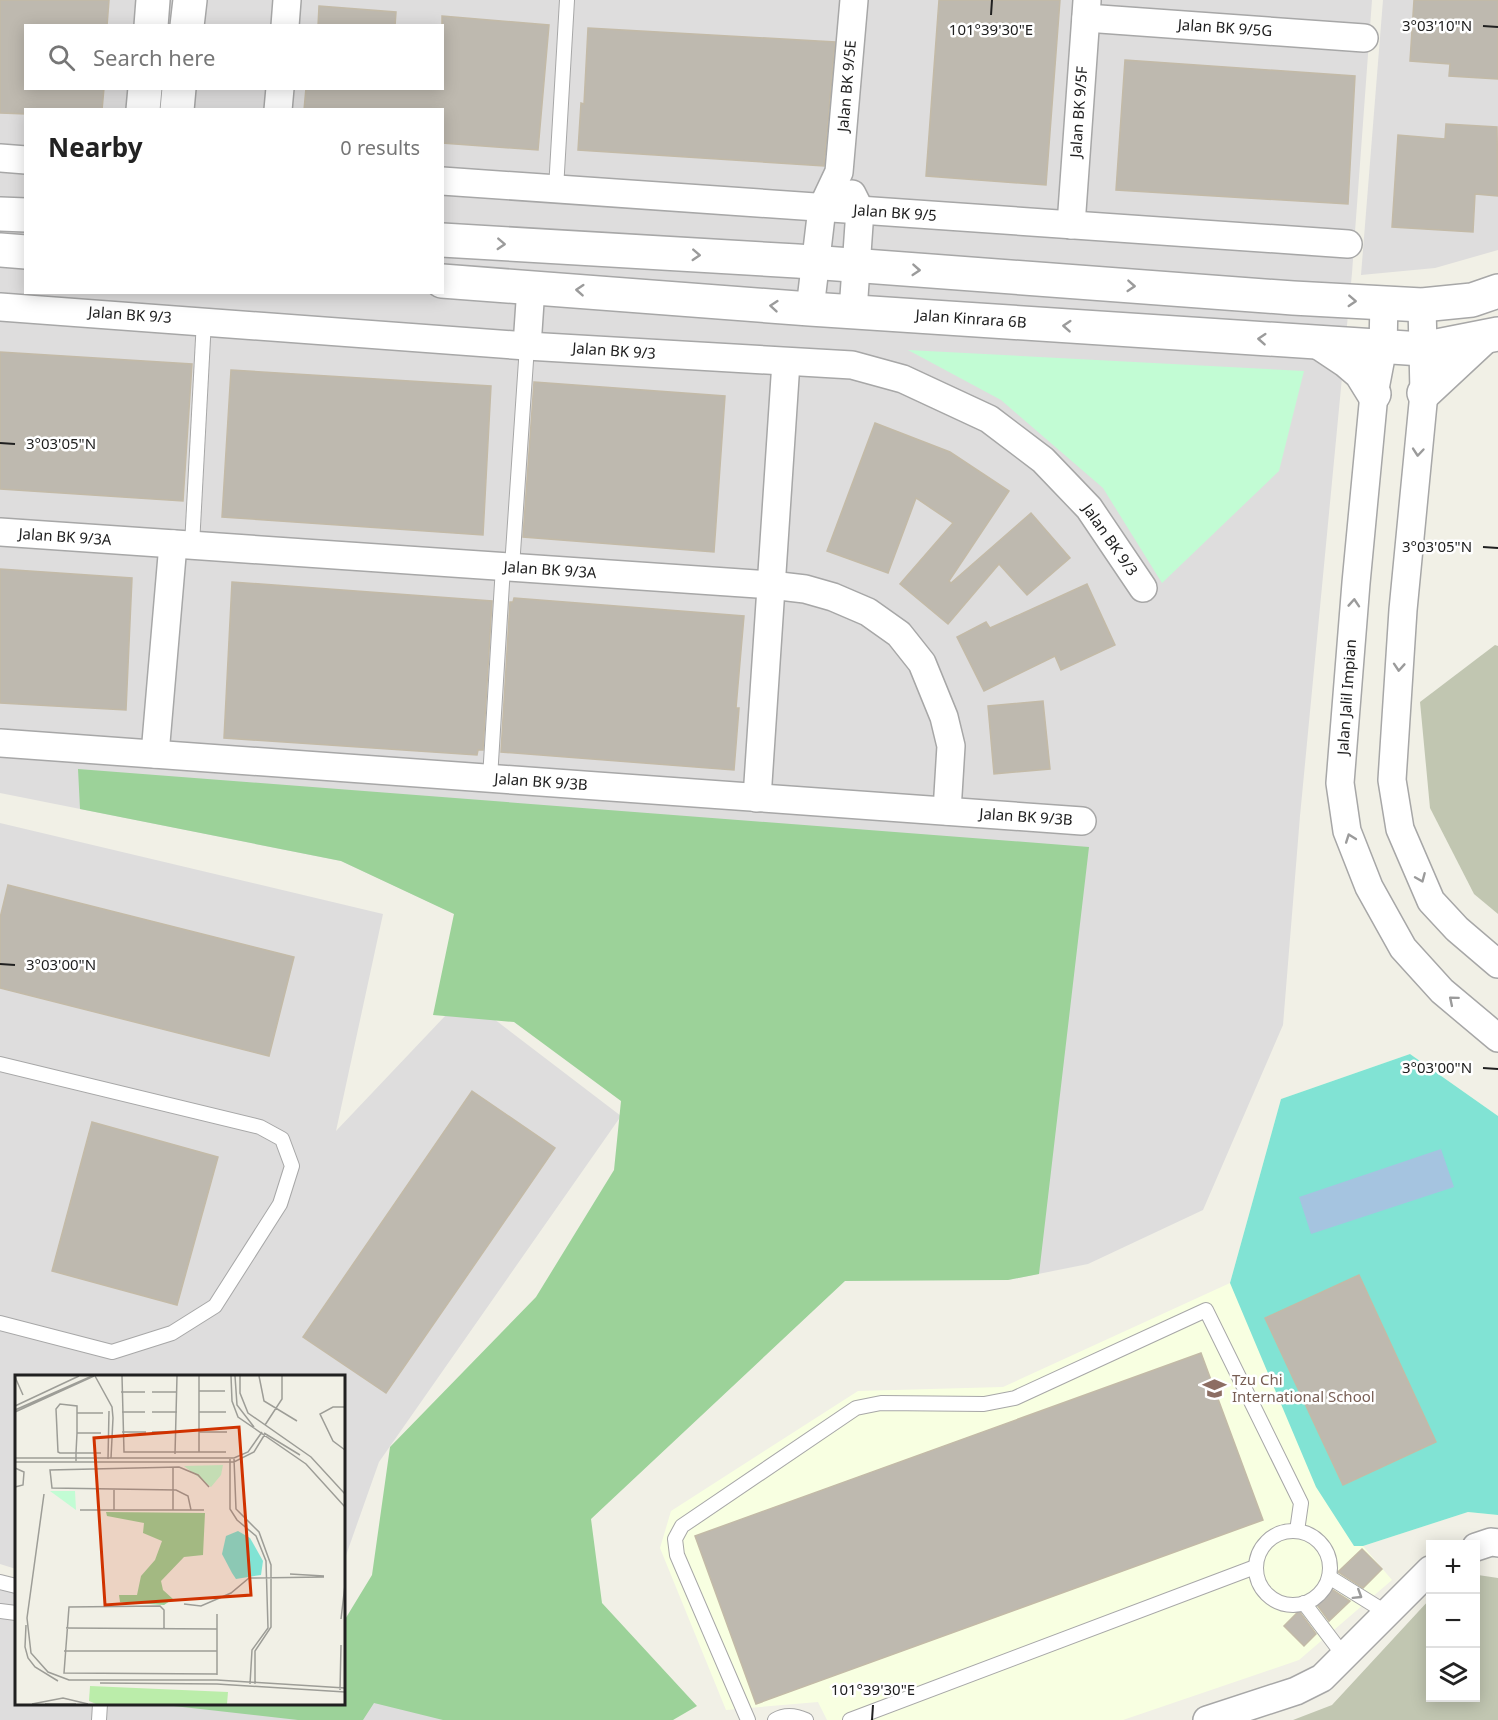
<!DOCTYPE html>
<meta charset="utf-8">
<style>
body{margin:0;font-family:"Noto Sans",sans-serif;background:#f6f6f6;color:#222}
.controls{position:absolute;right:18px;bottom:18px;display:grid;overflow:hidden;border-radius:0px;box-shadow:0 3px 15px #0003}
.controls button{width:54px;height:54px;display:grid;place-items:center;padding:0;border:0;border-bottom:2px solid #e0e0e0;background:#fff;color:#222;font:30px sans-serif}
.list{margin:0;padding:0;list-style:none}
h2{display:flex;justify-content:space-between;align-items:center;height:78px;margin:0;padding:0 24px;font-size:26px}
h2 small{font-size:20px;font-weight:400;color:#767676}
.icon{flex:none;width:33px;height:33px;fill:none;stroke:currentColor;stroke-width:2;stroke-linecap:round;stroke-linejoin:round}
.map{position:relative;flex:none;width:1498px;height:1720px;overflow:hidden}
.search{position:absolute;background:#fff;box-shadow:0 3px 15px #0003;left:24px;top:24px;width:420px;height:66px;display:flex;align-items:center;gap:15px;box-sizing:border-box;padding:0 21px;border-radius:0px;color:#767676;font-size:22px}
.panel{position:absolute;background:#fff;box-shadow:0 3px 15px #0003;left:24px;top:108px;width:420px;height:186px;border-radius:0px}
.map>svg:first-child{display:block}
.residential{fill:#dedddd;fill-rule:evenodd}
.education{fill:#f8ffe1}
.construction{fill:#c1c6b1}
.forest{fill:#9cd299}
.park{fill:#c2fcd4}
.pitch{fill:#81e3d4}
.water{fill:#a5c4e0}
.building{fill:#beb9af;stroke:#c3baa7;stroke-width:1.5}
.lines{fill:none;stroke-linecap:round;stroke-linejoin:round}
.service-casing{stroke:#a7a7a7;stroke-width:16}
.minor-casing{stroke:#a7a7a7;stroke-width:30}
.tertiary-casing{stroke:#a7a7a7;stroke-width:36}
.service{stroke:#fff;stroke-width:14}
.minor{stroke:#fff;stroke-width:27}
.tertiary{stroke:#fff;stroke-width:33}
.oneway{stroke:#9b9b9b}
.ticks{fill:none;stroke:#202020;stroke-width:2}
.labels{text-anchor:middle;stroke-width:5;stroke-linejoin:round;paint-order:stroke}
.street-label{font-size:15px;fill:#202020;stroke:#fff}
.education-label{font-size:15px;fill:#785e54;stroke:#fff;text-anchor:start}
.inset-road{fill:none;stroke:#9d9d97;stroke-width:1.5}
.view{fill:#d03200;fill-opacity:0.15;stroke:#d03200;stroke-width:3}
.inset-edge{fill:none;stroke:#202020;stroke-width:3}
.ticks-label{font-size:15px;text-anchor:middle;fill:#202020;stroke:#fff;stroke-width:5;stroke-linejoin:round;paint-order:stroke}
</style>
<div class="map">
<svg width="1498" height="1720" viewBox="0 0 1498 1720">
<rect width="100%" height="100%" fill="#f1f0e6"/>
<g class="residential">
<path d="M 0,0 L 1372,0 L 1352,273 L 1300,816 L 1283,1025 L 1203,1210 L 1088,1264 L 1008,1280 L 536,952 L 341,861 L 0,793 ZM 26,26 L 442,26 L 442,88 L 26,88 ZM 26,110 L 442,110 L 442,292 L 26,292 Z"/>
<path d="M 1383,0 L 1498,0 L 1498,250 L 1435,268 L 1361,275 Z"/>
<path d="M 0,823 L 383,914 L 336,1131 L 464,996 L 621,1116 L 379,1462 L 344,1561 L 344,1376 L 16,1376 L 16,1569 L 0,1564 Z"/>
<path d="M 0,1582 L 16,1587 L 16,1704 L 344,1704 L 344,1677 L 509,1720 L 0,1720 Z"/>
</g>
<path class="education" d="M 1410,1054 L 1498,1116 L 1498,1515 L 1468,1512 L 1363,1546 L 1392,1580 L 1299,1660 L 1123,1720 L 827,1720 L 818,1702 L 726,1710 L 660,1548 L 671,1511 L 858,1391 L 1003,1387 L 1230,1283 L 1281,1099 Z"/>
<g class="construction">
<path d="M 1495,645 L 1498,646 L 1498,914 L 1474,894 L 1430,808 L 1420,702 Z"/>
<path d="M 1478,1575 L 1498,1578 L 1498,1720 L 1293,1720 L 1332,1705 L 1430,1599 L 1430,1698 L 1476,1698 L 1476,1576 Z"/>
</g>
<path class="forest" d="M 78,769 L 1089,847 L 1039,1274 L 1008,1280 L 845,1281 L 591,1519 L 602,1603 L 697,1706 L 673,1720 L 443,1720 L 374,1703 L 363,1720 L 298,1720 L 156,1704 L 344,1704 L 344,1621 L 372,1575 L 390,1447 L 536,1297 L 614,1170 L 621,1101 L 514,1022 L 433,1015 L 454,914 L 341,861 L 80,809 Z"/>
<path class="park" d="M 908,350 L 1304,371 L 1279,471 L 1162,583 L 1103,488 L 1001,400 Z"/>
<path class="pitch" d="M 1410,1054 L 1498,1116 L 1498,1515 L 1468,1512 L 1363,1546 L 1354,1546 L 1316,1487 L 1230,1283 L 1281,1099 Z"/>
<path class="water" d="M 1441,1149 L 1454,1187 L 1311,1234 L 1299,1197 Z"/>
<g class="building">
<path d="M 0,0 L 109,0 L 107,26 L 26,26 L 26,88 L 104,88 L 102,110 L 26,110 L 26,114 L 0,113 Z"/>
<path d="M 939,0 L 1060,0 L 1046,185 L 926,176 Z"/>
<path d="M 1414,0 L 1498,0 L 1498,79 L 1449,76 L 1450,64 L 1410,61 Z"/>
<path d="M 319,6 L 396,12 L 395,26 L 318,26 Z"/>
<path d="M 442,16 L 549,25 L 538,150 L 442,143 L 442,110 L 304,110 L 306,88 L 442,88 Z"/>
<path d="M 588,28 L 835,42 L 824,166 L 578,150 L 581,103 L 584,104 Z"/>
<path d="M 1125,60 L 1355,76 L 1348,204 L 1116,190 Z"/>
<path d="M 1446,124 L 1497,127 L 1498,196 L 1475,194 L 1473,232 L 1392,227 L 1398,135 L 1445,139 Z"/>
<path d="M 0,352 L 192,364 L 183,501 L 0,489 Z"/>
<path d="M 231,370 L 491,386 L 483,535 L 222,517 Z"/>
<path d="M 534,382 L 725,396 L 714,552 L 523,537 Z"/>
<path d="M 875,423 L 950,452 L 1009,491 L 949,581 L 951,583 L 1031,513 L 1070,558 L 1027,595 L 999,564 L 948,624 L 900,584 L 953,523 L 916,498 L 888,573 L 827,551 Z"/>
<path d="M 0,569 L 132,578 L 126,710 L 0,703 Z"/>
<path d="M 232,582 L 492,601 L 483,750 L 478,750 L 477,755 L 224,738 Z"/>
<path d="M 1087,584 L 1115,645 L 1061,670 L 1055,656 L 984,691 L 957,637 L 986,622 L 990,628 Z"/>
<path d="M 514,598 L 744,616 L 736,708 L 739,708 L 734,770 L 501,752 L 510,602 L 513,602 Z"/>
<path d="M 1043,701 L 1050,769 L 994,774 L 988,706 Z"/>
<path d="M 8,885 L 294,957 L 269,1056 L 0,988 L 0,918 Z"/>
<path d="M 472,1091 L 555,1148 L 386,1393 L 303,1337 Z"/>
<path d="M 92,1122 L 218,1157 L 177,1305 L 52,1271 Z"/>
<path d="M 1359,1275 L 1436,1442 L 1343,1485 L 1265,1318 Z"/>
<path d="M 1201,1353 L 1263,1520 L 756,1704 L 695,1536 Z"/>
<path d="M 1362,1549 L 1382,1569 L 1363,1588 L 1338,1572 Z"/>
<path d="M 1325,1585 L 1350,1601 L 1329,1621 L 1312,1598 Z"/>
<path d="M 1299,1611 L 1316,1634 L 1304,1646 L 1284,1626 Z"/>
</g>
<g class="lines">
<defs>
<g id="service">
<path d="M 556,189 L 567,0"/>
<path d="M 192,545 L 204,320"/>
<path d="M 512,567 L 527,346"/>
<path d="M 490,778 L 503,567"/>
<path d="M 0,1064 L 260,1127 L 282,1139 L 292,1166 L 280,1204 L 215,1306 L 172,1333 L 112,1352 L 0,1323"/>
<circle cx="1293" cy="1568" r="37"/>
<path d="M 1329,1577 L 1387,1613"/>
<path d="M 0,1582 L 16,1586"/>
<path d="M 1304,1603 L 1344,1656"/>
<path d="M 0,1611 L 16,1613"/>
<path d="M 99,1720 L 100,1704"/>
<path d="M 748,1720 L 677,1555 L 675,1539 L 682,1526 L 856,1408 L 881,1403 L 984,1404 L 1015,1398 L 1206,1310 L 1301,1503 L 1297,1531"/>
<path d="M 775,1720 C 785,1714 795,1715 806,1720"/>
<path d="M 850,1720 L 1255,1567"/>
</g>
<g id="minor">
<path d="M 1086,18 L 1364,38"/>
<path d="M 285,26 L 287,0"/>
<path d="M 278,110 L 280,88"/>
<path d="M 0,158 L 26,160"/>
<path d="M 442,181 L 1348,244"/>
<path d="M 852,194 L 860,210 L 853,311"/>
<path d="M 1071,225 L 1087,1"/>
<path d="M 1384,302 L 1383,347 L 1374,394 L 1356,583 L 1340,783 L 1347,831 L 1369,887 L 1403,948 L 1442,991 L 1498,1038"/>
<path d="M 1422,305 L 1424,393 L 1403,610 L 1392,780 L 1400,829 L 1431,901 L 1457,929 L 1498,964"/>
<path d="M 0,307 L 527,346 L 852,365 L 903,379 L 989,419 L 1043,460 L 1089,508 L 1143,588"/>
<path d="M 810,309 L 822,208 L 839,172 L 854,0"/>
<path d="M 527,346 L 531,287"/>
<path d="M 0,532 L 771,585 L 805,589 L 833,597 L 868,612 L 899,634 L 922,663 L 944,717 L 951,746 L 947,811"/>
<path d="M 0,743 L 1082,821"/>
<path d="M 155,754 L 173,544"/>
<path d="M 757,798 L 786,362"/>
<path d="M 1476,1547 L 1491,1542 L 1498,1543"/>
<path d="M 1207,1720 L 1296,1691 L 1322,1678 L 1430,1570"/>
</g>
<g id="tertiary">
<path d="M 151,26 L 153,0"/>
<path d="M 187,26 L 190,0"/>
<path d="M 143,110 L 145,88"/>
<path d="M 177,110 L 179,88"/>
<path d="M 0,214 L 26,215"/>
<path d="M 442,240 L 797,261 L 1293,298 L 1422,305 L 1472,300 L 1498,291"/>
<path d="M 0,250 L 26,252"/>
<path d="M 442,281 L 810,309 L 1422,349 L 1498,334"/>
<path d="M 1320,343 L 1347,361 L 1361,373 L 1374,394"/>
<path d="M 1424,393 L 1482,339"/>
</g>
</defs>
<use href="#service" class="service-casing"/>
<use href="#minor" class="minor-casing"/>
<use href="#tertiary" class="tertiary-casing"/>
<use href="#service" class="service"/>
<use href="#minor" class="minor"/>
<use href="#tertiary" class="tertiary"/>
</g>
<defs><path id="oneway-chevron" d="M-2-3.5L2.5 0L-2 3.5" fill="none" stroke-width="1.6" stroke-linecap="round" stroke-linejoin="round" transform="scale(1.5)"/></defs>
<g class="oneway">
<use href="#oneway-chevron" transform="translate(501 244) rotate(3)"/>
<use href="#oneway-chevron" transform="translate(696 255) rotate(3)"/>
<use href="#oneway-chevron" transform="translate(916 270) rotate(4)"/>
<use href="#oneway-chevron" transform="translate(1131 286) rotate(4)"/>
<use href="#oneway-chevron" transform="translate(580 290) rotate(-176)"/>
<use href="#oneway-chevron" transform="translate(1352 301) rotate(3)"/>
<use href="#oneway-chevron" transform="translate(774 306) rotate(-175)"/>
<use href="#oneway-chevron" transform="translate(1067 326) rotate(-176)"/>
<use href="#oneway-chevron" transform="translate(1262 339) rotate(-176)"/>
<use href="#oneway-chevron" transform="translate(1418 452) rotate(95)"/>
<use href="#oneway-chevron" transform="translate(1354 603) rotate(-86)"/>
<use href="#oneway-chevron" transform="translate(1399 667) rotate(94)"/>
<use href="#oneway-chevron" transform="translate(1350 838) rotate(-110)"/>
<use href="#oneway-chevron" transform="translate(1421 878) rotate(67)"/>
<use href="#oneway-chevron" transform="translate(1453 1000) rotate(-140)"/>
<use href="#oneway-chevron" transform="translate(1358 1595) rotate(32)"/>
</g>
<path class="ticks" d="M 991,15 L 992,0M 1483,26 L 1498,27M 0,443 L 15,444M 1483,547 L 1498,548M 0,964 L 15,965M 1483,1068 L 1498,1069M 872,1720 L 873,1705"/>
<defs>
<symbol id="school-bare" viewBox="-9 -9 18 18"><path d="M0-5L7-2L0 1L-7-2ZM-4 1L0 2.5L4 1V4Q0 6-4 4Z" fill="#8d6e63" stroke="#fff" stroke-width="2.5" paint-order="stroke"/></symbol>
</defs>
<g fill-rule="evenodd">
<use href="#school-bare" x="1198" y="1372" width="33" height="33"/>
</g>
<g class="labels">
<g class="street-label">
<text transform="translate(1225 28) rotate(4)" y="5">Jalan BK 9/5G</text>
<text transform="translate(847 86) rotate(-85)" y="5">Jalan BK 9/5E</text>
<text transform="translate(1079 112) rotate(-86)" y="5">Jalan BK 9/5F</text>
<text transform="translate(895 213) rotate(4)" y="5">Jalan BK 9/5</text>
<text transform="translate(130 315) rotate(4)" y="5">Jalan BK 9/3</text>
<text transform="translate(971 319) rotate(4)" y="5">Jalan Kinrara 6B</text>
<text transform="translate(614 351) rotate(4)" y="5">Jalan BK 9/3</text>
<text transform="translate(65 537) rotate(4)" y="5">Jalan BK 9/3A</text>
<text transform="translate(1110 540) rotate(55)" y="5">Jalan BK 9/3</text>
<text transform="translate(550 570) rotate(4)" y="5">Jalan BK 9/3A</text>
<text transform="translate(1347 697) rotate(-86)" y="5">Jalan Jalil Impian</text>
<text transform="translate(541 782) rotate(4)" y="5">Jalan BK 9/3B</text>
<text transform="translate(1026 817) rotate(4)" y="5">Jalan BK 9/3B</text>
</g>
<g class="education-label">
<text x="1232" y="1385">Tzu Chi<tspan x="1232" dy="17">International School</tspan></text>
</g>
</g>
<g transform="translate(15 1375)">
<rect width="330" height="330" fill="#f1f0e6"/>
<path d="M 75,311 L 213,317 L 212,329 L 81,329 L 74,326 Z" fill="#bbedaa"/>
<path d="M 91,137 L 190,138 L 188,180 L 169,182 L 146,206 L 148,215 L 158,224 L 149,230 L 105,227 L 104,220 L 122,220 L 126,201 L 140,185 L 147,166 L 128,158 L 129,148 L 92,141 Z" fill="#9cd299"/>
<path d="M 208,90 L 206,100 L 196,112 L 169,91 ZM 35,116 L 60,116 L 61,135 Z" fill="#c2fcd4"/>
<path d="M 223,156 L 235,163 L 248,186 L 246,200 L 221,204 L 217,198 L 207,179 L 211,161 Z" fill="#81e3d4"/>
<path class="inset-road" d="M 80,1 L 97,32 L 98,43M 107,1 L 109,77 L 211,77M 184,1 L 184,77M 216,1 L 217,26 L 223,42 L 291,89 L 330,132M 220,1 L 222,30 L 239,52M 225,1 L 225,18 L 233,38 L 296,82 L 330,119M 244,1 L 249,26 L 282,46M 0,2 L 8,20M 184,16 L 210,16M 106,17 L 130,17M 137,17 L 162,17M 0,31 L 64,1M 330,32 L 318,32 L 305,39 L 318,66 L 330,75M 0,35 L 77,1M 0,37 L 79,1M 107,37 L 130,37M 137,37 L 162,37M 184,37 L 211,37M 62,38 L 88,38M 250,50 L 267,24 L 267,1M 107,57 L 131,57M 137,57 L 162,57M 184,57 L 212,57M 62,58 L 86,58M 249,58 L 285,80M 160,79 L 162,1M 0,83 L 219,83 L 233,77 L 247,57M 96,83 L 98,43M 93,84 L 94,36M 215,84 L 215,134 L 222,145 L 241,161 L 251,186 L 253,253 L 237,275 L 235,309M 219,84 L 221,134 L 244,157 L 256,190 L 256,252 L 240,276 L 240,309M 61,86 L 61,78 L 62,58 L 62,31 L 45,29 L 41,34 L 43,77 L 45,78 L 86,78M 0,87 L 219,87 L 239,77 L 250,59M 0,93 L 9,97 L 8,110 L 0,112M 158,93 L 158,135M 29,119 L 12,243 L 16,278 L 33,297 L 54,305 L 202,305 L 330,313M 65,135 L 189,135M 99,135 L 99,114M 176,135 L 173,121 L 161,115 L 37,113 L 35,95 L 164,92 L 183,100 L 194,112M 275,199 L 309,201M 169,229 L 186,231 L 216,218 L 234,203 L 309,202M 326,244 L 330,210M 11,250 L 10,272 L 13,283 L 20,292 L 43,306M 51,253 L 202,254M 149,254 L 149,235 L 145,231 L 54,232 L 49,298 L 202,299M 49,276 L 202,276M 202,300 L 202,239M 85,308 L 202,309 L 330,317M 325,315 L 326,270M 17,329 L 48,323 L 73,329M 30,329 L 61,329"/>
<path class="view" d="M 224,52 L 236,220 L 90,230 L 79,63 Z"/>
<rect width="330" height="330" class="inset-edge"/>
</g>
<g class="ticks-label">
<text x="1437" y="31">3°03'10"N</text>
<text x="991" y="35">101°39'30"E</text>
<text x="61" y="449">3°03'05"N</text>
<text x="1437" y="552">3°03'05"N</text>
<text x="61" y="970">3°03'00"N</text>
<text x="1437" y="1073">3°03'00"N</text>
<text x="873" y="1695">101°39'30"E</text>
</g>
</svg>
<div class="controls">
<button>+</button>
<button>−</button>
<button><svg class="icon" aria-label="layers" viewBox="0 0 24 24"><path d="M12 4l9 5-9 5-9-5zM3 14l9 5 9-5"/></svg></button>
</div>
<div class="search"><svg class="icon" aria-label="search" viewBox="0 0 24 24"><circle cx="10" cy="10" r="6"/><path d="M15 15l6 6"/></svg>Search here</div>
<section class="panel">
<h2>Nearby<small>0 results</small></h2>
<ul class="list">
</ul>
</section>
</div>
